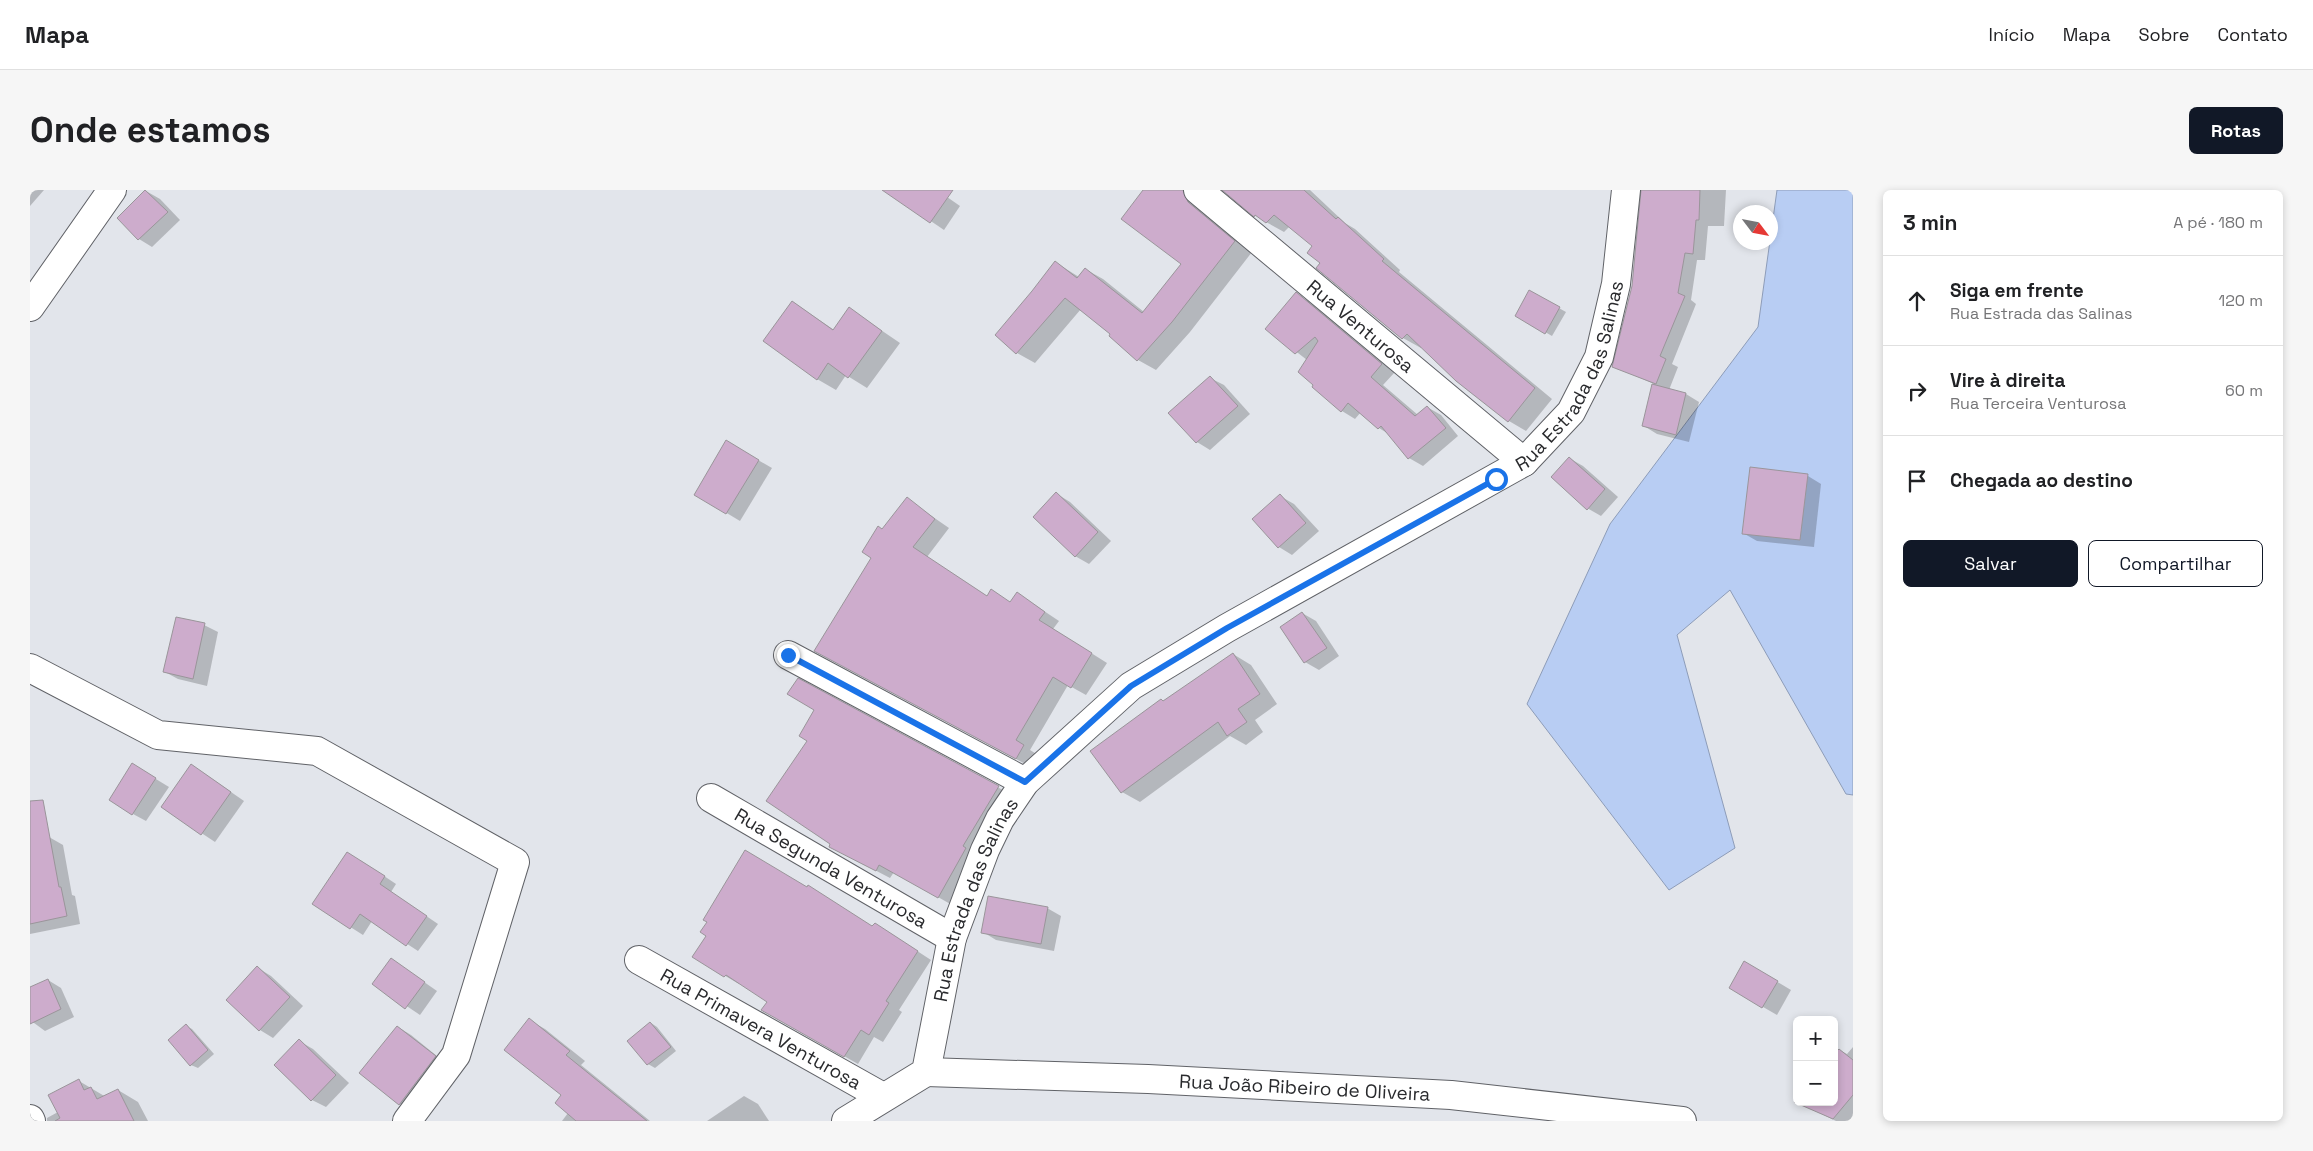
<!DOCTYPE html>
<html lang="pt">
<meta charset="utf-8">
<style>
body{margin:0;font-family:"Space Grotesk",sans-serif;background:#f6f6f6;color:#202124}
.controls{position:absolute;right:15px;bottom:15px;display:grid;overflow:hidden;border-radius:8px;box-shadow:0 2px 8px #0003}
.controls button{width:45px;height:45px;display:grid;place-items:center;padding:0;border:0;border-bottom:1px solid #e0e0e0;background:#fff;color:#202124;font:25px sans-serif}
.compass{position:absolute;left:1703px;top:15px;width:45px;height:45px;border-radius:50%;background:#fff;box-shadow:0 2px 8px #0003;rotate:122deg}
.stop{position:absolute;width:15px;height:15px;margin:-11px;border:4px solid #1a73e8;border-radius:50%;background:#fff}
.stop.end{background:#1a73e8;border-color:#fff;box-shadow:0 1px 5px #0008}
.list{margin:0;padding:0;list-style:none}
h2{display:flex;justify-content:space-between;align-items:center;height:65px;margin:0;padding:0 20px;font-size:21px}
h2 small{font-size:16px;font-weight:400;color:#757577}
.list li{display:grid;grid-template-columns:32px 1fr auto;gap:15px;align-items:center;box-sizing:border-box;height:90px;padding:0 20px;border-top:1px solid #e0e0e0}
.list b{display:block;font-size:19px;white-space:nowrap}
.list p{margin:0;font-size:16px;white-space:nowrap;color:#757577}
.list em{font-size:16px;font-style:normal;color:#757577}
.actions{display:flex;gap:10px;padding:15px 20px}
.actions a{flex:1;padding:11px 0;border:1px solid #111827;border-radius:8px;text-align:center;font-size:18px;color:#111827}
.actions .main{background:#111827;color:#fff}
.icon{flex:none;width:28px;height:28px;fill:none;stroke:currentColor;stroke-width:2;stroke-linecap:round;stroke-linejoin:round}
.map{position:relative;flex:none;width:1823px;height:931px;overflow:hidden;border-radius:8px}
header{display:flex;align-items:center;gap:30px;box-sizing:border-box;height:70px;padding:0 25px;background:#fff;border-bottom:1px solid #e0e0e0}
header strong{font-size:24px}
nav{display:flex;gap:28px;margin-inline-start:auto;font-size:18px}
.intro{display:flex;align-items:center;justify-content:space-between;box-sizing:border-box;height:120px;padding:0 30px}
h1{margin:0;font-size:35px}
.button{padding:12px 22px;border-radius:8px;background:#111827;color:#fff;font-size:18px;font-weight:700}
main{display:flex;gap:30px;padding:0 30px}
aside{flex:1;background:#fff;border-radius:8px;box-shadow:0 2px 8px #0003}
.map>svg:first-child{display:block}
.water{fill:#b8cdf3;stroke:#8d9cb8}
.shadow{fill:#0003}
.building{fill:#cdaccc;stroke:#9a959a}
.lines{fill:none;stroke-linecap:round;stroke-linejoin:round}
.minor-casing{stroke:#606267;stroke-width:30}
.minor{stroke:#fff;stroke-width:28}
.route{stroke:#1a73e8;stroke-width:6}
.labels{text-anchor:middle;stroke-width:5;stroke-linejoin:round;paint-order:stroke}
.street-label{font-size:19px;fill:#292a2d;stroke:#fff}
</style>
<header>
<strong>Mapa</strong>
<nav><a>Início</a><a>Mapa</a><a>Sobre</a><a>Contato</a></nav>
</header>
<div class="intro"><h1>Onde estamos</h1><a class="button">Rotas</a></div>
<main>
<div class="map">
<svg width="1823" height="931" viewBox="0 0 1823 931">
<rect width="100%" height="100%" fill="#e2e5eb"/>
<path class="water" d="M 1747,0 L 1823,0 L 1823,605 L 1816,604 L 1700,400 L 1647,445 L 1705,658 L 1639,700 L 1497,514 L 1580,334 L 1728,137 Z"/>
<g class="shadow">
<path d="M 0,0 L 14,0 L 0,16 Z"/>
<path d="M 855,0 L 907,0 L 930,16 L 914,40 Z"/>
<path d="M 1114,0 L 1174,0 L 1222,62 L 1160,142 L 1126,180 L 1108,170 L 1082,144 L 1051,119 L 1005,173 L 987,163 L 1003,102 L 1025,72 L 1049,87 L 1055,79 L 1073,89 L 1114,122 L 1152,74 Z"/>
<path d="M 1194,0 L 1280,0 L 1315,33 L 1325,39 L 1370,80 L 1369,82 L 1522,209 L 1496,241 L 1479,231 L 1392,157 L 1391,158 L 1373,148 L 1288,78 L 1291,73 L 1284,56 L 1260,36 L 1254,42 L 1236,32 Z"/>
<path d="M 1612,0 L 1696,0 L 1694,36 L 1678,36 L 1675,70 L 1667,70 L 1661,110 L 1666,114 L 1642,174 L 1648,177 L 1639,200 L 1656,204 L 1669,212 L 1659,252 L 1627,244 L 1614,236 L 1624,194 L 1583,176 L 1603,96 Z"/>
<path d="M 116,1 L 130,9 L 150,30 L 122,57 L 109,49 L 89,28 Z"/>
<path d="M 1500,102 L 1536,122 L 1522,146 L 1486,125 Z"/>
<path d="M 1266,104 L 1280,112 L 1365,182 L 1353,195 L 1388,225 L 1397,217 L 1411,225 L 1428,246 L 1393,276 L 1379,268 L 1360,245 L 1349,238 L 1331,222 L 1325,229 L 1312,221 L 1277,170 L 1237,139 Z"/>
<path d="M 763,112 L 804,140 L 820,119 L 870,153 L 837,198 L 816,185 L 806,200 L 787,189 Z"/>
<path d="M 1180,188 L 1194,195 L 1220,224 L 1180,260 L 1167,252 Z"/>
<path d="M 697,252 L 742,278 L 710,331 L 665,304 Z"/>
<path d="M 1539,268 L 1553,276 L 1588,307 L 1571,326 L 1557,318 Z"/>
<path d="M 1778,286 L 1791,294 L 1784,357 L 1727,351 L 1713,343 Z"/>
<path d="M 1027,304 L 1040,312 L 1081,351 L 1059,374 L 1045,366 Z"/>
<path d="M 1250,306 L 1264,314 L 1289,341 L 1262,365 L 1249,357 Z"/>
<path d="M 877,309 L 919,338 L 897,367 L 958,407 L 981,413 L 987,404 L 1002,413 L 1029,431 L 1023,439 L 1077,473 L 1056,505 L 1038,495 L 1000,560 L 1008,565 L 1001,577 L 800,469 L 843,368 L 852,340 Z"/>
<path d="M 1272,423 L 1286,431 L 1309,466 L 1289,480 L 1275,472 Z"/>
<path d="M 174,435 L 188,442 L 177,496 L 148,489 L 135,482 Z"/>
<path d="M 1203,464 L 1221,475 L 1247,514 L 1225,530 L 1233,542 L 1216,555 L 1200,546 L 1110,612 L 1092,602 L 1134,512 Z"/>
<path d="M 768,489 L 982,605 L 922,715 L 864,682 L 860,688 L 814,664 L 779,550 L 786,520 Z"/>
<path d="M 116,583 L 139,597 L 116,631 L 103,624 Z"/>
<path d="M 175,584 L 214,611 L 185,652 L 132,617 Z"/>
<path d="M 19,647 L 33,655 L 42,705 L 45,706 L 50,734 L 0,744 L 0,651 Z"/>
<path d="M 330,670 L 366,694 L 361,702 L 408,734 L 388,761 L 342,731 L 333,745 L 284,714 Z"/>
<path d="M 1017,718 L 1031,726 L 1024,761 L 966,750 L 953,742 Z"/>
<path d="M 843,737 L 858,742 L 901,770 L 869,820 L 872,822 L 853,852 L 844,847 L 828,874 L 733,820 L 739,811 L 710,792 L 709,794 L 663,767 Z"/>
<path d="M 361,769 L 407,801 L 390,825 L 344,794 Z"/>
<path d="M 1715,773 L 1761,800 L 1747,825 L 1700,798 Z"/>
<path d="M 228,778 L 241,786 L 273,816 L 243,848 L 230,840 Z"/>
<path d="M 18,790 L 31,798 L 44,827 L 15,841 L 0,830 L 0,799 Z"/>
<path d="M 499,830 L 515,839 L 555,871 L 551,875 L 620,931 L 532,931 L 538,923 L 533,905 Z"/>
<path d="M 621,833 L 627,837 L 646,861 L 625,878 L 618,874 L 599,851 Z"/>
<path d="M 156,836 L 162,839 L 184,864 L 168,878 L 161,875 Z"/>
<path d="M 368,837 L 381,845 L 418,875 L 384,922 L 370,914 L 331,883 Z"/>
<path d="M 269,851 L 283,859 L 319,893 L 296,917 L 282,910 Z"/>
<path d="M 1823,857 L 1823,927 L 1820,931 L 1806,931 L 1767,912 L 1804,912 L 1809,860 L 1817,864 Z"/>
<path d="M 49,891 L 76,907 L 88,900 L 108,912 L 118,931 L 17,931 L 17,928 L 28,922 Z"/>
<path d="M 714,906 L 728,914 L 739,931 L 677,931 Z"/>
</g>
<g class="building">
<path d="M 115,0 L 138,22 L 108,50 L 87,28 Z"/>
<path d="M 852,0 L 923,0 L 900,33 Z"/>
<path d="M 1113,0 L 1153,0 L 1158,12 L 1205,51 L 1142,132 L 1107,171 L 1079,146 L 1080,144 L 1035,108 L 986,164 L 965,145 L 1002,101 L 1025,71 L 1047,88 L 1055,78 L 1112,123 L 1151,74 L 1091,29 Z"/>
<path d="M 1192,0 L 1274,0 L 1306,29 L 1308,27 L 1354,69 L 1352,71 L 1505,198 L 1478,232 L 1426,191 L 1377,144 L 1372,149 L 1286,78 L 1290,73 L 1277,63 L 1282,56 L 1244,25 L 1236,33 L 1225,25 L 1224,27 Z"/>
<path d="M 1611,0 L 1670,0 L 1669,30 L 1666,30 L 1663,64 L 1655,63 L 1648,103 L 1655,106 L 1630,166 L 1636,169 L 1626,194 L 1582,177 L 1602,96 Z"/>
<path d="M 1499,100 L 1530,117 L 1515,144 L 1485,126 Z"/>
<path d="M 1266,102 L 1352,174 L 1341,187 L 1385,226 L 1397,216 L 1416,238 L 1378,269 L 1351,236 L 1348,239 L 1318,213 L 1311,222 L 1282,197 L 1283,195 L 1268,182 L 1288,151 L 1285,147 L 1265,164 L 1235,139 Z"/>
<path d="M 762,111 L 803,140 L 819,117 L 852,141 L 818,188 L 798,173 L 787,190 L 733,151 Z"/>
<path d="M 1180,186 L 1208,216 L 1166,253 L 1138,223 Z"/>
<path d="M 1622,194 L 1656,203 L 1646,245 L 1612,236 Z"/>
<path d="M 696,250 L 729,270 L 696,324 L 664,305 Z"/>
<path d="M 1539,267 L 1575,299 L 1557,320 L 1521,287 Z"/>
<path d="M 1720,277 L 1778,284 L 1770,350 L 1712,344 Z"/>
<path d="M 1026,302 L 1068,342 L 1045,367 L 1003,327 Z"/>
<path d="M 1250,304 L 1276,333 L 1248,358 L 1222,329 Z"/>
<path d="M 877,307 L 905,329 L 883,357 L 957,406 L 961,399 L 980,412 L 987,402 L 1015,422 L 1009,430 L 1062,463 L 1041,498 L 1023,487 L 986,550 L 994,555 L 986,569 L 784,461 L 841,368 L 832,362 L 848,336 L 852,339 Z"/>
<path d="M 1272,422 L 1297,458 L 1274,473 L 1250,437 Z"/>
<path d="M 146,427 L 175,433 L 163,489 L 133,482 Z"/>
<path d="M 1203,463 L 1230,504 L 1208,519 L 1217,532 L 1197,546 L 1188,532 L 1091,603 L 1060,561 L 1131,509 L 1133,511 Z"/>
<path d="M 768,488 L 969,596 L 933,656 L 936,658 L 908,708 L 849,675 L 846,681 L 799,657 L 800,654 L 736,611 L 777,551 L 769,546 L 784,520 L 757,504 Z"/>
<path d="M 102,573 L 126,588 L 102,625 L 79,610 Z"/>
<path d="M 161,574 L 201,602 L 171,645 L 131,617 Z"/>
<path d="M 13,610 L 29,697 L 31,697 L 37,726 L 0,734 L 0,611 Z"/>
<path d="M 715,660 L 777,697 L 778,695 L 842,736 L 845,733 L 888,761 L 856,811 L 859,813 L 839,845 L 831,840 L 814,867 L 731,820 L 737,812 L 696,785 L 694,787 L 662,767 L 676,746 L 670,742 L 677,732 L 673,730 Z"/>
<path d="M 317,662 L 355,686 L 350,694 L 397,726 L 376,756 L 330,724 L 320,739 L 282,714 Z"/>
<path d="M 958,706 L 1018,717 L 1011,754 L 951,743 Z"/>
<path d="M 361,768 L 395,792 L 375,819 L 342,794 Z"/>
<path d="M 1714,771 L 1748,791 L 1732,818 L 1699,798 Z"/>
<path d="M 227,776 L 260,807 L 229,841 L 196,810 Z"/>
<path d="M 18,789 L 31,819 L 0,834 L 0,797 Z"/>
<path d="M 499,828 L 540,861 L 536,865 L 617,931 L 546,931 L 525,913 L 531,905 L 474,860 Z"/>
<path d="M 620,832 L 641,857 L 617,875 L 597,851 Z"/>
<path d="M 156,834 L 178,860 L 160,876 L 138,850 Z"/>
<path d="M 367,836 L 406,866 L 369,915 L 329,883 Z"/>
<path d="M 269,849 L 306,885 L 281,911 L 244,875 Z"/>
<path d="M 1809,859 L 1823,870 L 1823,905 L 1803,929 L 1764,912 L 1767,910 L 1767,912 L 1804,912 L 1804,864 Z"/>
<path d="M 49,889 L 54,900 L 61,897 L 67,909 L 88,899 L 104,931 L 25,931 L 30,928 L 18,905 Z"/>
</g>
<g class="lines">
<defs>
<g id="minor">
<path id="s1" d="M 1168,0 L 1494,272"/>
<path d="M 0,117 L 82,0"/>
<path d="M 758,465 L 995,592"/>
<path d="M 0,478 L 128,545 L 287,561 L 485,672 L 426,865 L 377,931"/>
<path id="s2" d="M 681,608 L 922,748"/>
<path id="s3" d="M 609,770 L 853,907"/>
<path id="s4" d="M 896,882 L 1118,889 L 1421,905 L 1652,931"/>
<path d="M 0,929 L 1,931"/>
<path id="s5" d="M 816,931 L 896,882 L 922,748 L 955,660 L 970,629 L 995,592 L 1101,496 L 1197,438 L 1494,272 L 1541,222 L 1569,167 L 1586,94 L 1596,0"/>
</g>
</defs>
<use href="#minor" class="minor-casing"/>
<use href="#minor" class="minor"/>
</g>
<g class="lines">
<path class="route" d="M 758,465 L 995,592 L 1101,496 L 1197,438 L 1466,289"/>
</g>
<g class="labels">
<g class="street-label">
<text dy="7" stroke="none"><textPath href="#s1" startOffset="212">Rua Venturosa</textPath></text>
<text dy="7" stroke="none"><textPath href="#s5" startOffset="1099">Rua Estrada das Salinas</textPath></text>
<text dy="7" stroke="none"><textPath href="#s2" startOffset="139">Rua Segunda Venturosa</textPath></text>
<text dy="7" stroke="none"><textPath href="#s5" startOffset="274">Rua Estrada das Salinas</textPath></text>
<text dy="7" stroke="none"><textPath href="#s3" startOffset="140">Rua Primavera Venturosa</textPath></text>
<text dy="7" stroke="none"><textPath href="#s4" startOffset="379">Rua João Ribeiro de Oliveira</textPath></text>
</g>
</g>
</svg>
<div class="controls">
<button>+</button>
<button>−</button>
</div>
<svg class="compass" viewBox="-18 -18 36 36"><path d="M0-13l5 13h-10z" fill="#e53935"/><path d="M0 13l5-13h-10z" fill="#757577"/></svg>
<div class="stop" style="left:1466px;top:289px"></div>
<div class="stop end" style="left:758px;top:465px"></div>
</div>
<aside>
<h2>3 min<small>A pé · 180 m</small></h2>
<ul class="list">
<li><svg class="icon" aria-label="ahead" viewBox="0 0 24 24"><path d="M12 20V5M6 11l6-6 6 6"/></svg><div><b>Siga em frente</b><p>Rua Estrada das Salinas</p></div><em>120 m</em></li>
<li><svg class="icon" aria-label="right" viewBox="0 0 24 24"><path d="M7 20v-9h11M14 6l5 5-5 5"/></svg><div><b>Vire à direita</b><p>Rua Terceira Venturosa</p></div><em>60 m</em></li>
<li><svg class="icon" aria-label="arrive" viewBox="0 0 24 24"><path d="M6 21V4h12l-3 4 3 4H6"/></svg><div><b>Chegada ao destino</b></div></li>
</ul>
<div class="actions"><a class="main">Salvar</a><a>Compartilhar</a></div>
</aside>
</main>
